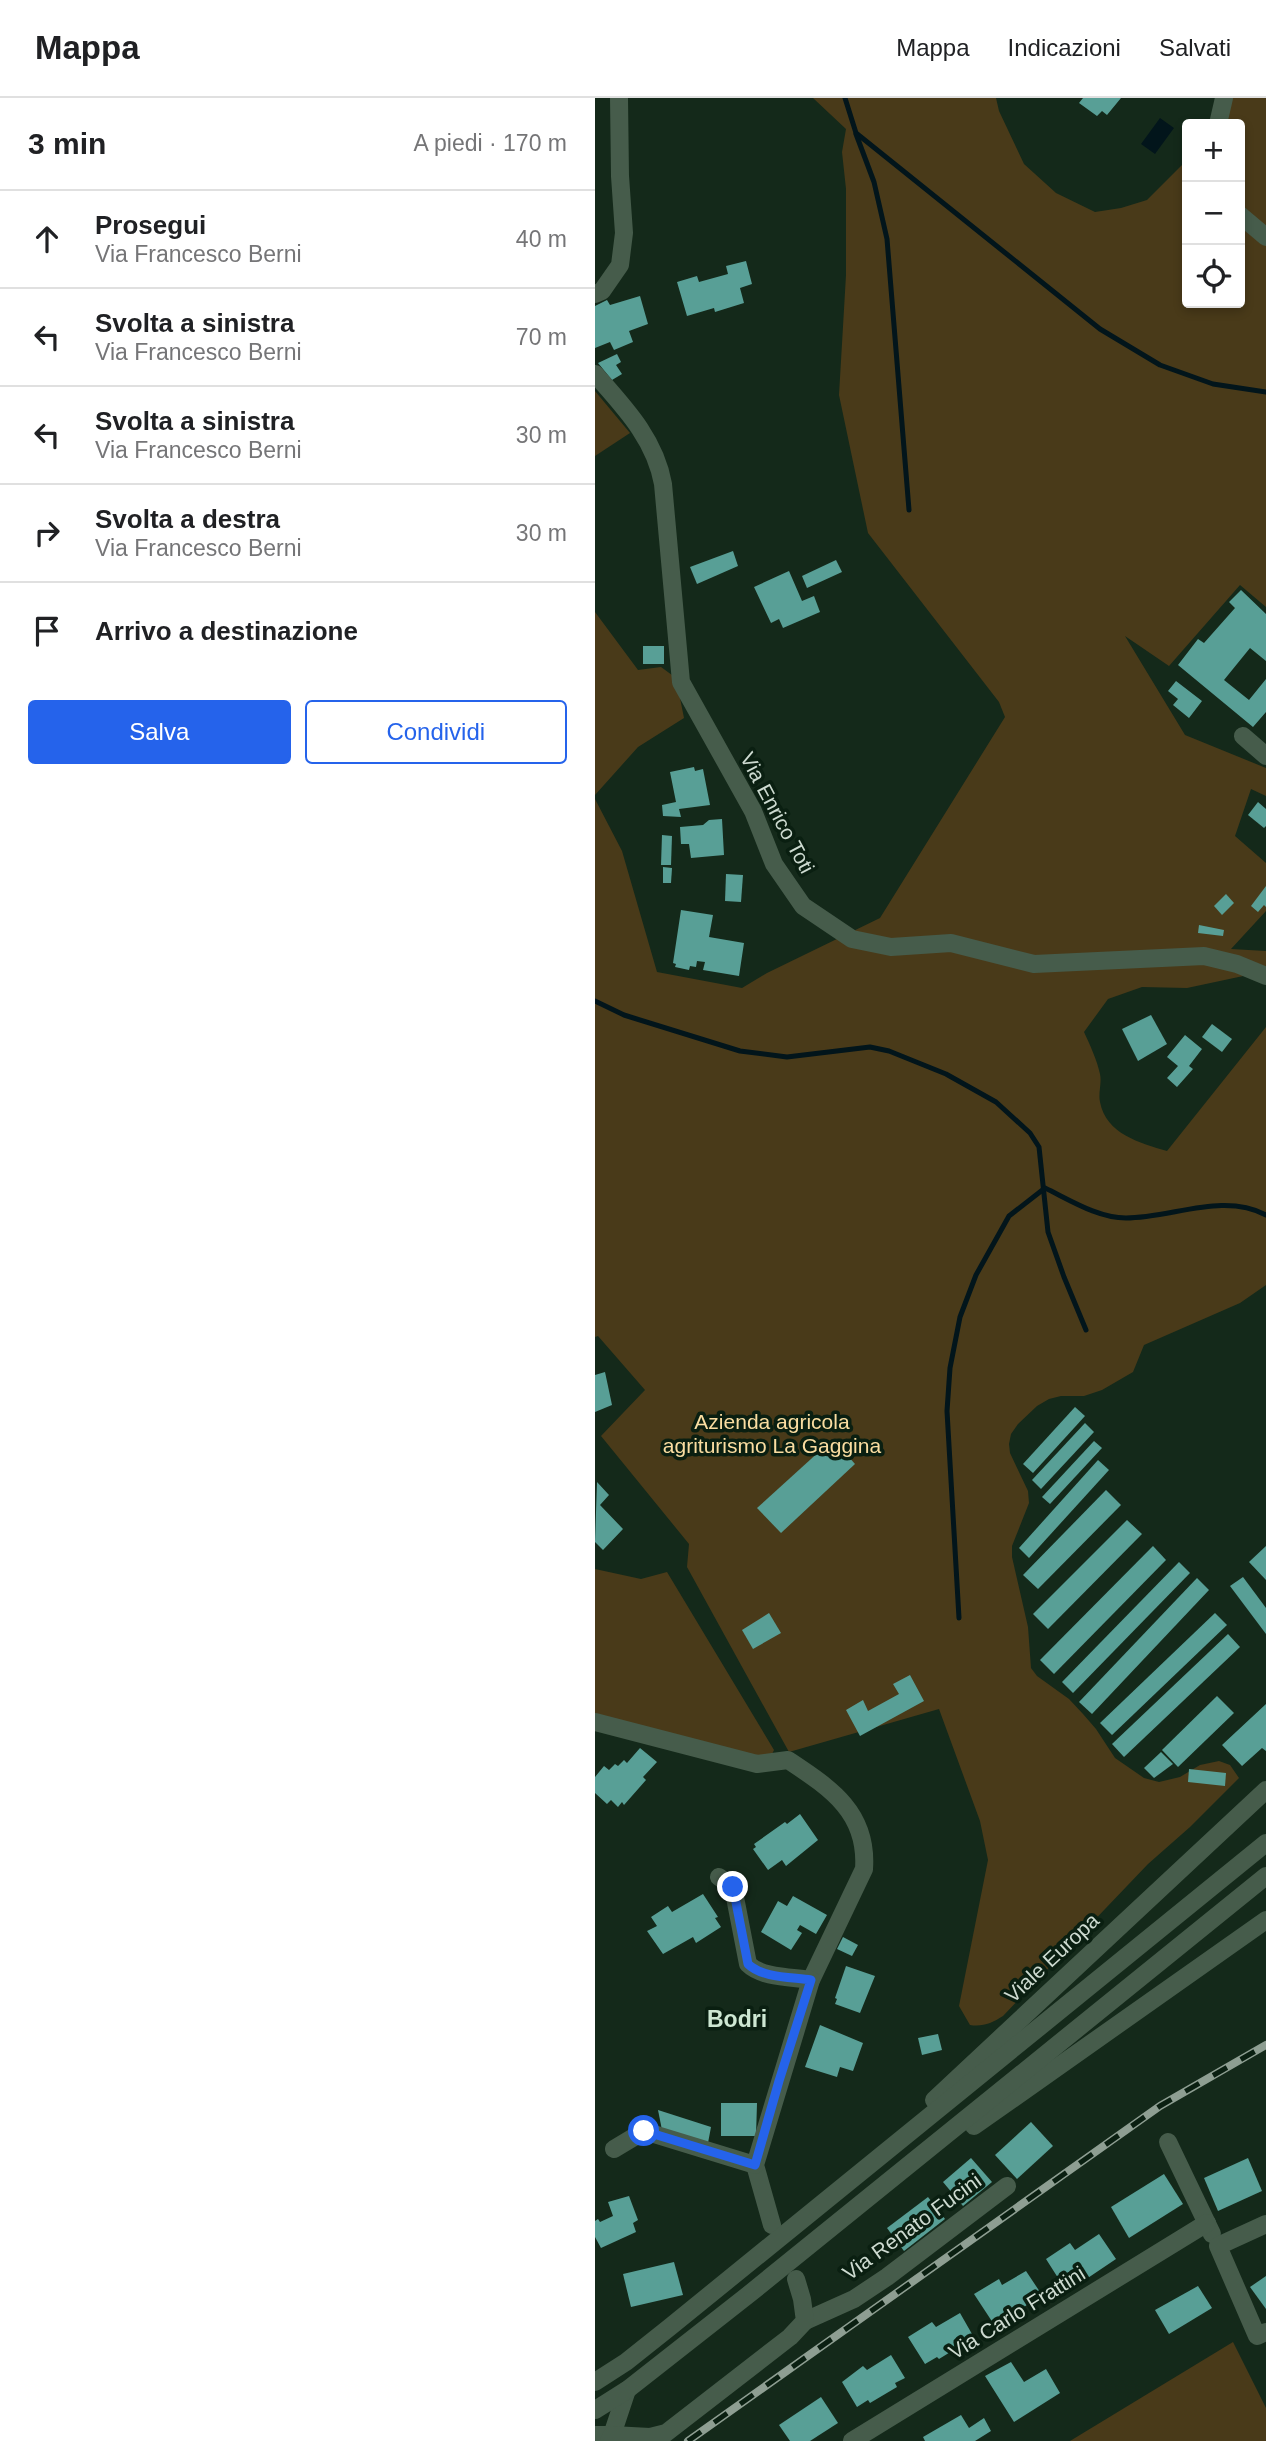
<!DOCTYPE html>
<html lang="it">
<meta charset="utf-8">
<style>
body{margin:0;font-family:Helvetica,sans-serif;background:#f2f2f2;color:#202124}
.controls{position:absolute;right:21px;top:21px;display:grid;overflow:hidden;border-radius:7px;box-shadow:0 4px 10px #0003}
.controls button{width:63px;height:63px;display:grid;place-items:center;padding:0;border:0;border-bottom:2px solid #e0e0e0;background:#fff;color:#202124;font:35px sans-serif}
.stop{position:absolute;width:21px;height:21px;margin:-16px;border:5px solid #2563eb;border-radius:50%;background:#fff}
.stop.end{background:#2563eb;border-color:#fff;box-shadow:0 2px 7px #0008}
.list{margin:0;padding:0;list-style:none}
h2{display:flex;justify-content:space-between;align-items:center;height:91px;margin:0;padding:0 28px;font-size:30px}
h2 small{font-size:23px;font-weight:400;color:#757577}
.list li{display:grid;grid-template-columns:46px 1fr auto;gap:21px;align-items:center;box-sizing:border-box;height:98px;padding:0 28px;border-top:2px solid #e0e0e0}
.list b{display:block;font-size:26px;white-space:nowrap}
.list p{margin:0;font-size:23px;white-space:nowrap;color:#757577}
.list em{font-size:23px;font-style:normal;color:#757577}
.actions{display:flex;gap:14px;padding:21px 28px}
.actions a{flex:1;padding:16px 0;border:2px solid #2563eb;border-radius:7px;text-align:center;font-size:24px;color:#2563eb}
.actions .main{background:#2563eb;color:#fff}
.icon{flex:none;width:38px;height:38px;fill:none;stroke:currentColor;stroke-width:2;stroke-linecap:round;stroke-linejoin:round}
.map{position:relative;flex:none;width:671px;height:2343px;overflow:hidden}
header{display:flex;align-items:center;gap:42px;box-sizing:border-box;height:98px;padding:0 35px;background:#fff;border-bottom:2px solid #e0e0e0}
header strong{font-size:33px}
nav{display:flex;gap:38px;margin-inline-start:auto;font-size:24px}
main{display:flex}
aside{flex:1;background:#fff}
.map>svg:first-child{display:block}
.green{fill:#493a19}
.water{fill:#02151b}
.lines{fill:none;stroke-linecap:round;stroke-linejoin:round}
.stream{stroke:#02151b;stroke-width:5}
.building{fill:#589f96}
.street{stroke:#465c4b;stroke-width:18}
.secondary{stroke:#465c4b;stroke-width:18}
.rail-casing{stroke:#8e9e92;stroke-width:8}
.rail{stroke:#0a1f11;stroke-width:5;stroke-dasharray:16;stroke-linecap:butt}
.route{stroke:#2563eb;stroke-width:9}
.labels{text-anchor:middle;stroke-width:7;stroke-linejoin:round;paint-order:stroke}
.street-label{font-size:21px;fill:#cddad0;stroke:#0a1f11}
.park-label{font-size:21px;fill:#fadda1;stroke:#0a1f11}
.neighbourhood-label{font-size:23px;font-weight:bold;fill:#cde7d2;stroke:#0a1f11}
</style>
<header>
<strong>Mappa</strong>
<nav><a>Mappa</a><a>Indicazioni</a><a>Salvati</a></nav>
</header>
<main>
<aside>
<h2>3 min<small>A piedi · 170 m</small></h2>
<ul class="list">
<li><svg class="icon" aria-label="ahead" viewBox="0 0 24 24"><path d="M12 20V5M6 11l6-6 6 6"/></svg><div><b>Prosegui</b><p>Via Francesco Berni</p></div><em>40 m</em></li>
<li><svg class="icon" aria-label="left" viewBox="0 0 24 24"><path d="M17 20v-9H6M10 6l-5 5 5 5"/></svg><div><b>Svolta a sinistra</b><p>Via Francesco Berni</p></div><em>70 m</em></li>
<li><svg class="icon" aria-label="left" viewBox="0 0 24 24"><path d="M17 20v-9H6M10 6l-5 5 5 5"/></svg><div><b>Svolta a sinistra</b><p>Via Francesco Berni</p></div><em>30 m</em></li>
<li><svg class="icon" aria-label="right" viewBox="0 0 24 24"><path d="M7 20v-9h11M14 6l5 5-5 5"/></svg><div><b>Svolta a destra</b><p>Via Francesco Berni</p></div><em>30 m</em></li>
<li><svg class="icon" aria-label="arrive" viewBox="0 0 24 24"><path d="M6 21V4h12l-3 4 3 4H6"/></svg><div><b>Arrivo a destinazione</b></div></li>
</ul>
<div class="actions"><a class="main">Salva</a><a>Condividi</a></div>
</aside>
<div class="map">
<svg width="671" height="2343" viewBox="0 0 671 2343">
<rect width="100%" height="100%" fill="#14291a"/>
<g class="green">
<path d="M 218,0 L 401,0 L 404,13 L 429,66 L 461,95 L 500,114 L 526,110 L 552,102 L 592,62 L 592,205 L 645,205 L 645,26 L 615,26 L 624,0 L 671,0 L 671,509 L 645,487 L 574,568 L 530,538 L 590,637 L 671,670 L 671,698 L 656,691 L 640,738 L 671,765 L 671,813 L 636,851 L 671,853 L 671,885 L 653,877 L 592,890 L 547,889 L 513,901 L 489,934 C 495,947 502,962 505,976 C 507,985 503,995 505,1004 C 511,1036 545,1045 572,1053 L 671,929 L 671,1187 L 645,1205 L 549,1247 L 538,1274 L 507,1292 L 489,1298 L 466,1298 L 454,1301 L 442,1308 L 423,1326 L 416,1336 L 414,1346 L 415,1355 L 433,1393 L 434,1405 L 417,1448 L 417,1459 L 433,1529 L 436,1570 L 442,1578 L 474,1601 L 488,1616 L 501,1631 L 520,1660 L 549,1680 L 564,1684 L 585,1679 L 605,1667 L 624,1663 L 635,1667 L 644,1680 L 595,1729 L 553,1766 L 408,1918 C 397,1925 388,1929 375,1927 L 364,1908 L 393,1762 L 385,1723 L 344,1611 L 194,1654 L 92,1469 L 94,1446 L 6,1338 L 50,1292 L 3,1238 L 0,1239 L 0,701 L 27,753 L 62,874 L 147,890 L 172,875 L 285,820 L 410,619 L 404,604 L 273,435 L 244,297 L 251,177 L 251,91 L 247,54 L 251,31 Z"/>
<path d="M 0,293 L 35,335 L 0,358 Z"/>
<path d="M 0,514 L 43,572 L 66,569 L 81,580 L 89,620 L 43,649 L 0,697 Z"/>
<path d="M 0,1471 L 46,1481 L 72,1474 L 179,1652 L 174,1662 L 0,1622 Z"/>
<path d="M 638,2244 L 671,2310 L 671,2343 L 475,2343 Z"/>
</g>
<path class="water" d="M 565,20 L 579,30 L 560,56 L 546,46 Z"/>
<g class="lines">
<g class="stream">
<path d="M 250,0 L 261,35 L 505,231 L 565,267 L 618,286 L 671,294"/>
<path d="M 261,36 L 279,84 L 292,141 L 314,412"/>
<path d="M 0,903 L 29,917 L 145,953 L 192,959 L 275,949 L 294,953 L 351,976 L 401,1004 L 435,1035 L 444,1049 L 453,1134 L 469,1179 L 491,1232"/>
<path d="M 364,1520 L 352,1313 L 355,1270 L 365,1219 L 381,1177 L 414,1118 L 450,1090 C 475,1102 503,1120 531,1120 C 577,1120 628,1094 671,1117"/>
</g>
</g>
<g class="building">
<path d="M 488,0 L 526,0 L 512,17 L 507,13 L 502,18 L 484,5 Z"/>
<path d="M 151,163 L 157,186 L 145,190 L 149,205 L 120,214 L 119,210 L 92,218 L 82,184 L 102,178 L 104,184 L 133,176 L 131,168 Z"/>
<path d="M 45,198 L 53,226 L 34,233 L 38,244 L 19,252 L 15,244 L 0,250 L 0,208 L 12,202 L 15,207 Z"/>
<path d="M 22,256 L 26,264 L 21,267 L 27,276 L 17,282 L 3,265 Z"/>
<path d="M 138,453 L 143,468 L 102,486 L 95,469 Z"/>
<path d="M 241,462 L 247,474 L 212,490 L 207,478 Z"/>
<path d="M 194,473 L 207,503 L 219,498 L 225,514 L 188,530 L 184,521 L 176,525 L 159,489 Z"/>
<path d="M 646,492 L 671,516 L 671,563 L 655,550 L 629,582 L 654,602 L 671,581 L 671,614 L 658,629 L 583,567 L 603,541 L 609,545 L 640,510 L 634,504 Z"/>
<rect x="48" y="548" width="21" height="18"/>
<path d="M 581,583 L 607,603 L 594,620 L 578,607 L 583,601 L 573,593 Z"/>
<path d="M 99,669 L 100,673 L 108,671 L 115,707 L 84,711 L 86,719 L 68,718 L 67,707 L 81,704 L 75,674 Z"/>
<path d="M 663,704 L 671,711 L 671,728 L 669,730 L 653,717 Z"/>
<path d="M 127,721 L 129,757 L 96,760 L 94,746 L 86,746 L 85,729 L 108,727 L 114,722 Z"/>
<path d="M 67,737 L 77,738 L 76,767 L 66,767 Z"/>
<path d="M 68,769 L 77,770 L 76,785 L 68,785 Z"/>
<path d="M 131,776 L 148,777 L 146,804 L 130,803 Z"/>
<path d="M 671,788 L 671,809 L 669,807 L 663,814 L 656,808 Z"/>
<path d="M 631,796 L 639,805 L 627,817 L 619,808 Z"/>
<path d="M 86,812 L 118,817 L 114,839 L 149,845 L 144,878 L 108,872 L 110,864 L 102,863 L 101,869 L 95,868 L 94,872 L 80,869 L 81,866 L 78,865 Z"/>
<path d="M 604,827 L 629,832 L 628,838 L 603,835 Z"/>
<path d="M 556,917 L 572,946 L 543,963 L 527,931 Z"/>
<path d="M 617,926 L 637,941 L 627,954 L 607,939 Z"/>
<path d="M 590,937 L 607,951 L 594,968 L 598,971 L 582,989 L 572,980 L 583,968 L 572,959 Z"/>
<path d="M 10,1274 L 17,1307 L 0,1314 L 0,1277 Z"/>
<path d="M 480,1309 L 490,1318 L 438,1375 L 428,1366 Z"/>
<path d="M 490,1325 L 499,1334 L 446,1391 L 437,1382 Z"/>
<path d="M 238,1341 L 260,1366 L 186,1435 L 162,1410 Z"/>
<path d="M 499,1343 L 507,1350 L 455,1406 L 447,1399 Z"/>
<path d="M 503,1362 L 514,1372 L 434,1460 L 424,1450 Z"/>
<path d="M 2,1384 L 14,1397 L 5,1407 L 28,1431 L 8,1452 L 0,1444 Z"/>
<path d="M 511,1392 L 526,1407 L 443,1491 L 428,1477 Z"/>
<path d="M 532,1422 L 547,1436 L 453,1531 L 438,1516 Z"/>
<path d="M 558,1448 L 571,1462 L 459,1576 L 445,1562 Z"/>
<path d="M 671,1448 L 671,1482 L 654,1464 Z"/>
<path d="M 584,1464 L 595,1475 L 478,1595 L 467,1584 Z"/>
<path d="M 648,1479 L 671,1510 L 671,1536 L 635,1488 Z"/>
<path d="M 602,1480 L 614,1492 L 497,1616 L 484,1604 Z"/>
<path d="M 174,1515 L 186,1535 L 158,1551 L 147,1532 Z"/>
<path d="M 620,1515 L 632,1527 L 517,1637 L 505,1625 Z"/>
<path d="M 633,1536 L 645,1549 L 529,1659 L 517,1646 Z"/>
<path d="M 315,1577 L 329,1603 L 265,1638 L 251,1612 L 268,1602 L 273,1613 L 304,1596 L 298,1586 Z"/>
<path d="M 622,1598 L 639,1615 L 583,1669 L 567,1652 Z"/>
<path d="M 671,1606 L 671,1653 L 667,1650 L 647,1668 L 627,1647 Z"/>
<path d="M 45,1650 L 62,1664 L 48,1679 L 51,1682 L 29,1707 L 27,1704 L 23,1709 L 16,1702 L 12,1706 L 0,1695 L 0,1679 L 9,1668 L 14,1672 L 20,1666 L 23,1668 L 29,1662 L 32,1665 Z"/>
<path d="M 566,1654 L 578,1666 L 559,1680 L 549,1670 Z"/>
<path d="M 594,1671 L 631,1675 L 630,1688 L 593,1684 Z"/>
<path d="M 205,1716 L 223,1742 L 191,1768 L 187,1762 L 173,1772 L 158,1751 L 161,1749 L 159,1746 L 190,1724 L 192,1726 Z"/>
<path d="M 108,1796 L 123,1819 L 120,1820 L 126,1829 L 101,1845 L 98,1839 L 68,1856 L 52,1833 L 62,1828 L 56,1819 L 73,1808 L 77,1814 Z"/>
<path d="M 198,1798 L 232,1817 L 221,1836 L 205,1827 L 202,1832 L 207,1835 L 196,1852 L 166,1834 L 183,1803 L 192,1808 Z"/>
<path d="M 248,1839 L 263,1847 L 257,1858 L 242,1851 Z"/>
<path d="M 251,1868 L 280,1878 L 265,1915 L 240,1906 L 242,1901 L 240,1900 Z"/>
<path d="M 225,1927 L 268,1945 L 258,1973 L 245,1969 L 242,1979 L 210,1969 Z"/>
<path d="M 343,1936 L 347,1952 L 327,1957 L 323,1940 Z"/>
<path d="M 126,2005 L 162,2005 L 161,2038 L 126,2038 Z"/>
<path d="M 63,2012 L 116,2029 L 113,2045 L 67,2032 Z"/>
<path d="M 436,2024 L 458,2048 L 422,2081 L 400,2057 Z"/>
<path d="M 376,2060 L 397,2084 L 368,2108 L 348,2084 Z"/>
<path d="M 653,2060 L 667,2093 L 623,2113 L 609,2080 Z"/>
<path d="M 569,2076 L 588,2106 L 534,2140 L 516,2109 Z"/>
<path d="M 34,2098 L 43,2122 L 38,2125 L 41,2134 L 6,2150 L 0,2139 L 0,2123 L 3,2121 L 5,2124 L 18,2118 L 13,2104 Z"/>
<path d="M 333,2099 L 350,2121 L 309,2153 L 292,2130 Z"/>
<path d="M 504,2136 L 521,2161 L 472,2194 L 451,2161 L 475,2145 L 480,2152 Z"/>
<path d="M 79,2164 L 88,2197 L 36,2209 L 28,2176 Z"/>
<path d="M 431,2173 L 447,2197 L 400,2228 L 379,2196 L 404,2181 L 407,2187 Z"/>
<path d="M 671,2178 L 671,2211 L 655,2189 Z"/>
<path d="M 603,2188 L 617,2210 L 574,2236 L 560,2212 Z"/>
<path d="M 365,2215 L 377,2236 L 368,2242 L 370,2245 L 344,2261 L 342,2259 L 330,2266 L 313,2239 L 337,2224 L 341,2229 Z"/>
<path d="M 296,2257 L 310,2280 L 300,2285 L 302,2289 L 275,2305 L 273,2302 L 262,2309 L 247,2284 L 268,2268 L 272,2272 Z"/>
<path d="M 416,2264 L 429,2284 L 451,2271 L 465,2295 L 419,2324 L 390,2278 Z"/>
<path d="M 226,2299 L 243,2325 L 215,2343 L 195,2343 L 184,2327 Z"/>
<path d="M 366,2317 L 374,2330 L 389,2320 L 396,2333 L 380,2343 L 330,2343 L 328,2339 Z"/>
</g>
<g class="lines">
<g class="street">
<path d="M 623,26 L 629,0"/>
<path d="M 645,117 L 671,139"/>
<path d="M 0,196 L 7,193 L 25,167 L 29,135 L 25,78 L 24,0"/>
<path d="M 0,276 C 30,310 60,341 68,386 L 86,584 L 158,713 L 179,766 L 208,808 L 257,841 L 296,849 L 356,845 L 439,866 L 609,858 L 642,866 L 671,878"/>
<path d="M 648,638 L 671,658"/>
<path d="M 0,1624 L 162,1666 L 193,1662 C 235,1690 273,1714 269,1771 L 216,1882 L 160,2067 L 177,2127"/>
<path d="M 124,1779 L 138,1789 L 153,1866 C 167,1880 197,1879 216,1882"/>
<path d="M 573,2044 L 617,2136"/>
<path d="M 19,2051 L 49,2033 L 160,2067"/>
<path d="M 671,2126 L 623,2148 L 662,2238 L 671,2234"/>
<path d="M 210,2223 L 259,2201 L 292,2179 L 412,2088"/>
<path d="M 0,2337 L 17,2337 L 32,2292"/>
<path d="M 14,2343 L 17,2337 L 55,2339 L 71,2335 L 195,2239 L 210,2223 L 207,2201 L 201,2181"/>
<path d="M 257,2343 L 612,2125"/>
</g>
<g class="secondary">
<path d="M 339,2002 L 671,1692"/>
<path d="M 379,2028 L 671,1822"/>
<path d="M 0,2284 L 31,2264 L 75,2229 L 671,1745"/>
<path d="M 0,2312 L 32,2292 L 153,2197 L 671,1778"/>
</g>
<defs>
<path id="rail" d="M 93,2343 L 565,2008 L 671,1947"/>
</defs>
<use href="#rail" class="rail-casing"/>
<use href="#rail" class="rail"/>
</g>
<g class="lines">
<path class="route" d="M 49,2033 L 160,2067 L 184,1983 L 216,1882 C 197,1879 167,1880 153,1866 L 138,1789"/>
</g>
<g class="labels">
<g class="street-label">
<text transform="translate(182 715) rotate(62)" y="7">Via Enrico Toti</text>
<text transform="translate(457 1860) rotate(-43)" y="7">Viale Europa</text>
<text transform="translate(317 2129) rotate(-36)" y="7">Via Renato Fucini</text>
<text transform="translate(422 2215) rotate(-32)" y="7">Via Carlo Frattini</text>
</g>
<g class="park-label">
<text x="177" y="1331">Azienda agricola<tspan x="177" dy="24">agriturismo La Gaggina</tspan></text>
</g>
<g class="neighbourhood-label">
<text x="142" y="1929">Bodri</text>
</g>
</g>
</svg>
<div class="controls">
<button>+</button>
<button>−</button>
<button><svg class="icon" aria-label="locate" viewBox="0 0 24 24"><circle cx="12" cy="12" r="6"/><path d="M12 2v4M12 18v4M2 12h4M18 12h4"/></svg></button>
</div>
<div class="stop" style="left:49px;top:2033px"></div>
<div class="stop end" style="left:138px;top:1789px"></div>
</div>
</main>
